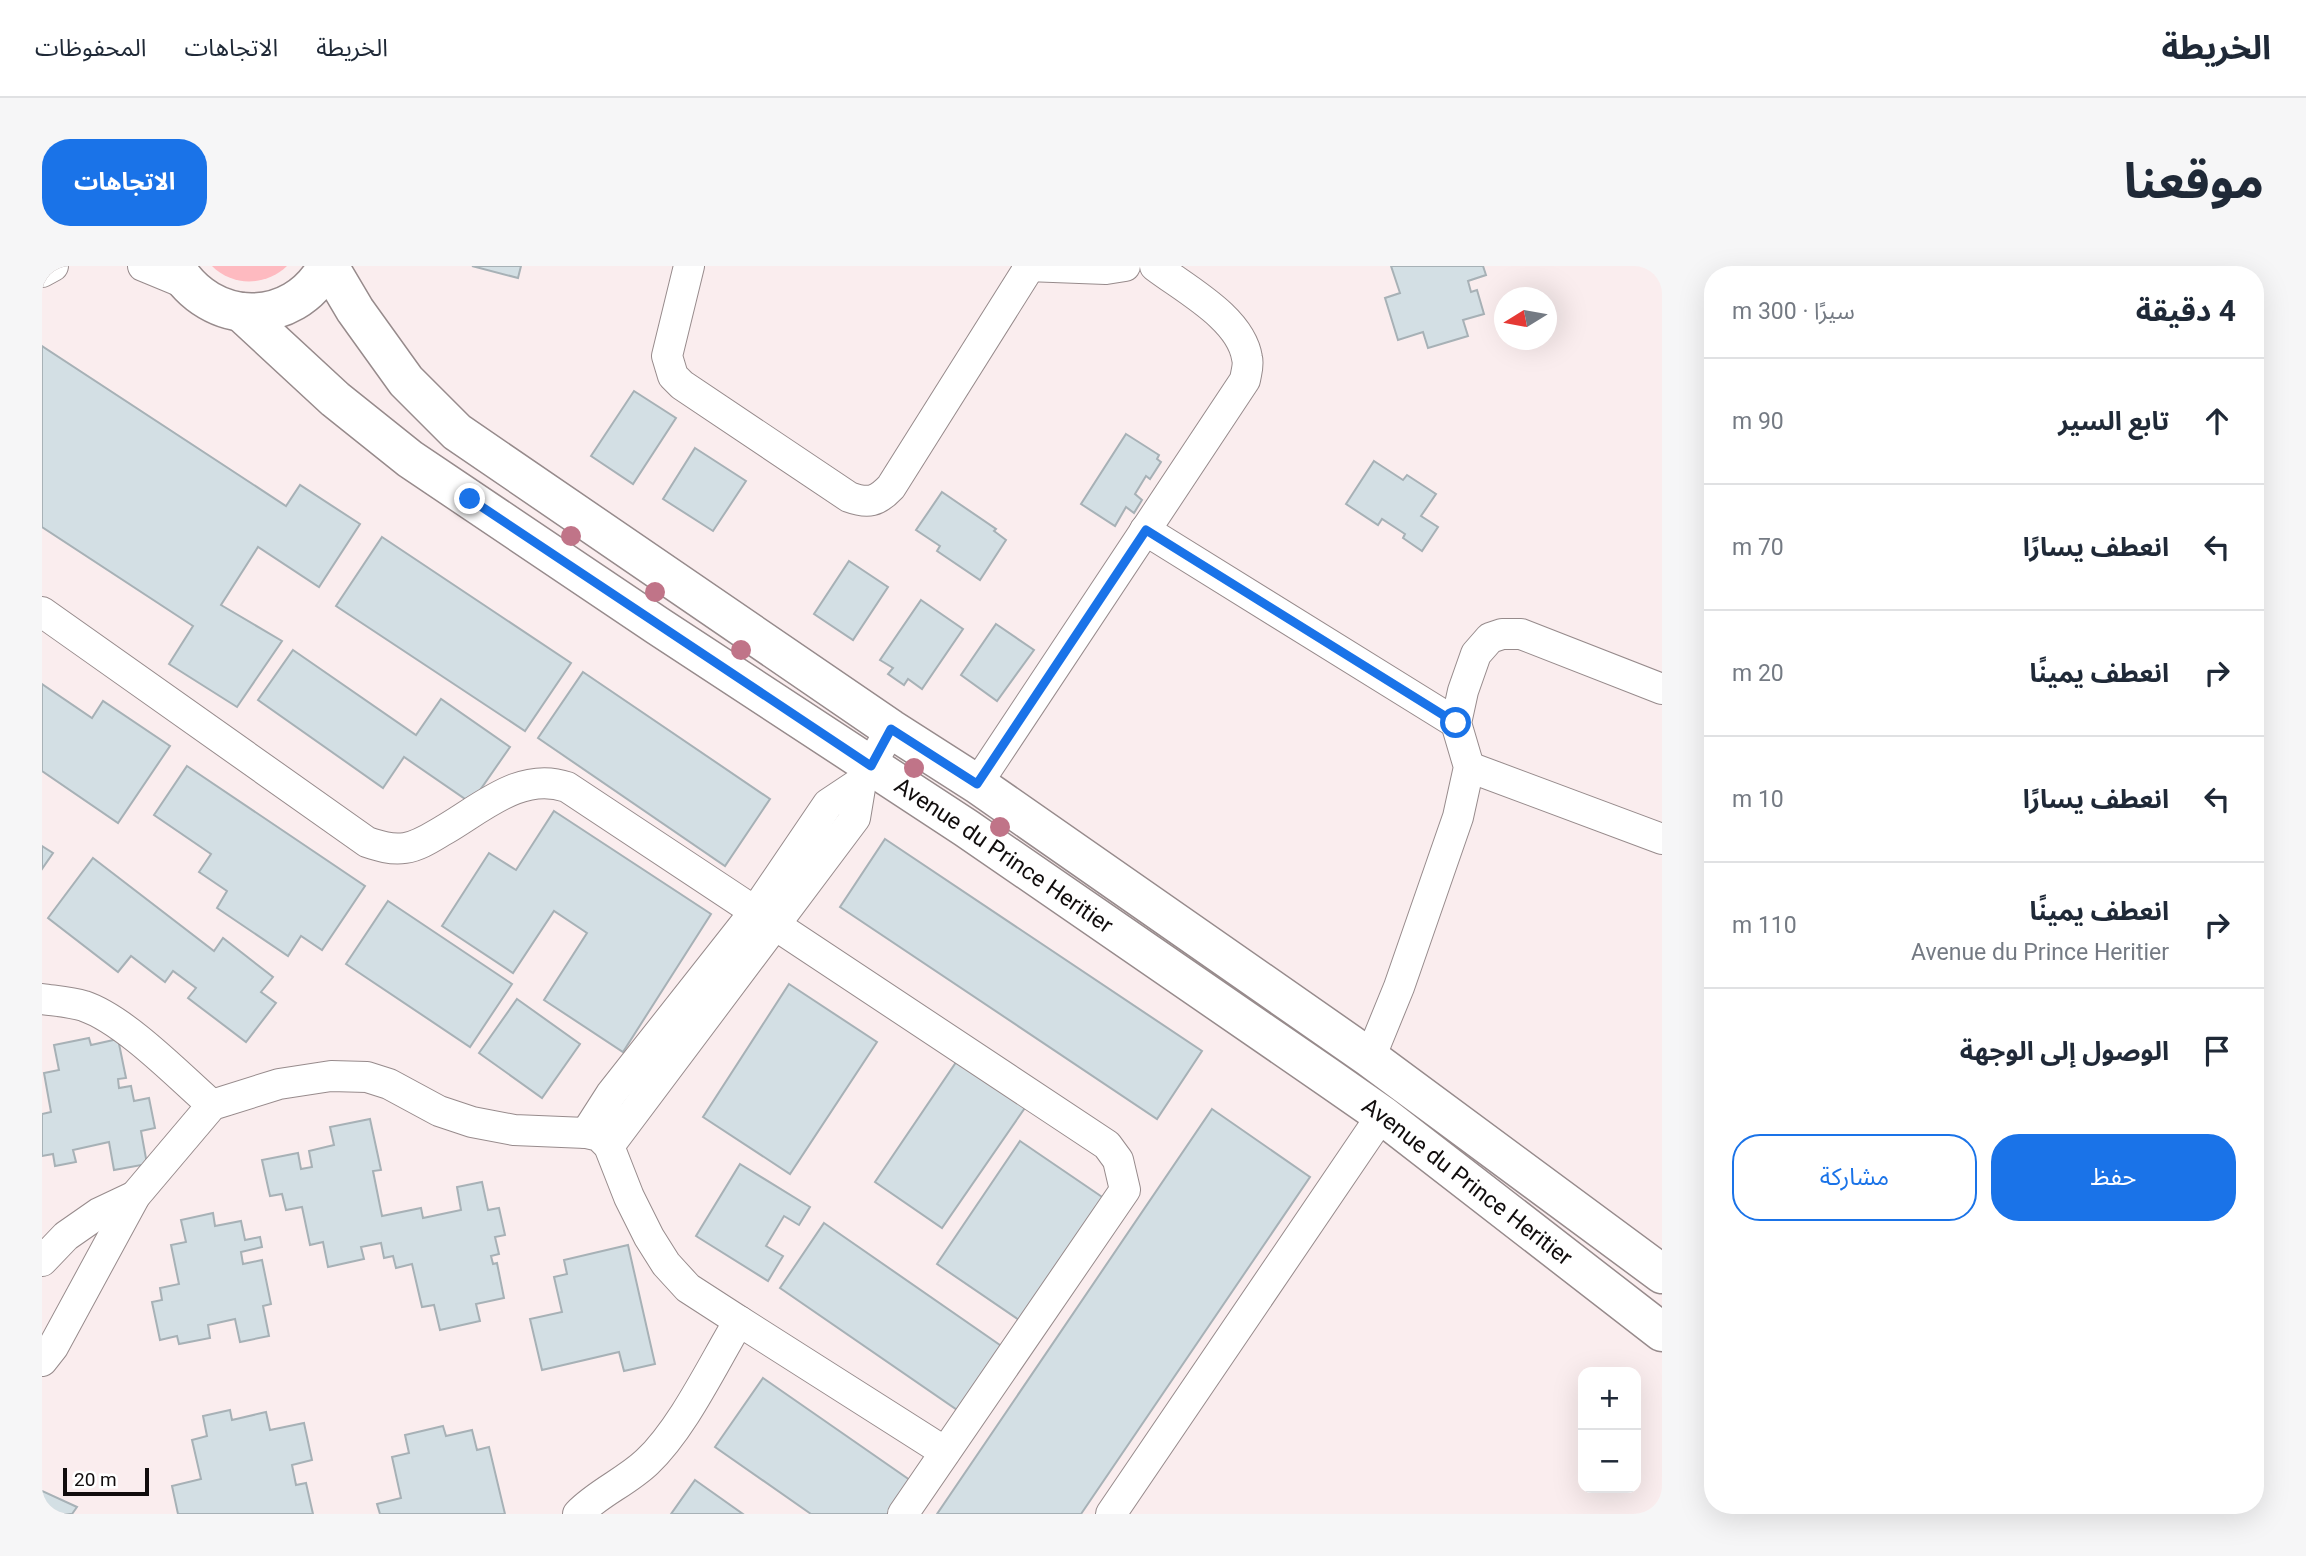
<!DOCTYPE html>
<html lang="ar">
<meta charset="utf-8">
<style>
body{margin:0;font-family:Roboto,"Noto Sans Arabic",sans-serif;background:#f6f6f7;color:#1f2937;direction:rtl}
.controls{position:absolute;right:21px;bottom:21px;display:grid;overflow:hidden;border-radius:14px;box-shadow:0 7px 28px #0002}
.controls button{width:63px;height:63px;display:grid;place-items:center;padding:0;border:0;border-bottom:2px solid #e0e1e3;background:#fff;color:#1f2937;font:35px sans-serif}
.compass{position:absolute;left:1452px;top:21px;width:63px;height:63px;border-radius:50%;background:#fff;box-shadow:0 7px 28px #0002;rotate:259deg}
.scale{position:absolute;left:21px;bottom:18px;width:86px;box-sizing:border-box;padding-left:7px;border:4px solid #110d0d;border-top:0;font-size:19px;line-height:24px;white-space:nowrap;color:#110d0d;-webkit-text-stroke:5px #fff;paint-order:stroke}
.stop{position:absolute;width:21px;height:21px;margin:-16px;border:5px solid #1a73e8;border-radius:50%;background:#fff}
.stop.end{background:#1a73e8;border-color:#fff;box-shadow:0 2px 7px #0008}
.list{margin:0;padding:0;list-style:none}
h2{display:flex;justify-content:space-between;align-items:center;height:91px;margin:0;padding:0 28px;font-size:30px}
h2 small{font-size:23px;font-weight:400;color:#747a83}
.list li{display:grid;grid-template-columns:46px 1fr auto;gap:21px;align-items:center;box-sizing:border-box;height:126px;padding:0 28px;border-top:2px solid #e0e1e3}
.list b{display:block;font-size:26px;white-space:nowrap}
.list p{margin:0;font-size:23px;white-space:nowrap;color:#747a83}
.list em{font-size:23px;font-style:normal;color:#747a83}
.actions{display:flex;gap:14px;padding:21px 28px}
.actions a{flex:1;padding:16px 0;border:2px solid #1a73e8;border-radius:28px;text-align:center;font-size:24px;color:#1a73e8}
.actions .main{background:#1a73e8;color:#fff}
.icon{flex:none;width:38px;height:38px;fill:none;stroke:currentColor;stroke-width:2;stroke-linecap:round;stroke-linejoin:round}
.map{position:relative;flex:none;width:1620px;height:1248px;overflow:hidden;direction:ltr;border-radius:28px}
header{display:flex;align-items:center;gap:42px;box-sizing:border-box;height:98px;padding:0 35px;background:#fff;border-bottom:2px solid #e0e1e3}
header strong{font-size:33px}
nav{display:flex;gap:38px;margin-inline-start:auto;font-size:24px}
.intro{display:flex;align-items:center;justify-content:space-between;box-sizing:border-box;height:168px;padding:0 42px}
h1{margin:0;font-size:49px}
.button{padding:18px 32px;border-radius:28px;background:#1a73e8;color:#fff;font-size:24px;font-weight:700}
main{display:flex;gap:42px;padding:0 42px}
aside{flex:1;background:#fff;border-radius:28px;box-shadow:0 7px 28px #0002}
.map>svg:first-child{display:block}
.green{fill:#febac0}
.building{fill:#d3dfe4;stroke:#a7b1b6;stroke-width:2}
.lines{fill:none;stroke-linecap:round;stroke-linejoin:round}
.minor-casing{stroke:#978b8c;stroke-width:32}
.major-casing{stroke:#978b8c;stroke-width:41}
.minor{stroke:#fff;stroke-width:30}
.major{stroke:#fff;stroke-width:38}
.tree{fill:#c07488}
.route{stroke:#1a73e8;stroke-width:9}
.labels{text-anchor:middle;stroke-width:7;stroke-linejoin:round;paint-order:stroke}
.street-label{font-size:23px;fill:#110d0d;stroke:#fff}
</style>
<header>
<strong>الخريطة</strong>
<nav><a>الخريطة</a><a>الاتجاهات</a><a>المحفوظات</a></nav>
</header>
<div class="intro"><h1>موقعنا</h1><a class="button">الاتجاهات</a></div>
<main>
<aside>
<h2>4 دقيقة<small>سيرًا · 300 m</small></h2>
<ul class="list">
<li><svg class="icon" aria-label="ahead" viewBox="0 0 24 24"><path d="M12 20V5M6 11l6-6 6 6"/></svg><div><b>تابع السير</b></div><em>90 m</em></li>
<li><svg class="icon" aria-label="left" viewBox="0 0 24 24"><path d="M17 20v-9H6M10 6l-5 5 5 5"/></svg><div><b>انعطف يسارًا</b></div><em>70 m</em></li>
<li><svg class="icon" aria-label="right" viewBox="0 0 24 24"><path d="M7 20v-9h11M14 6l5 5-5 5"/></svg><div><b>انعطف يمينًا</b></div><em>20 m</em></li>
<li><svg class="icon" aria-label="left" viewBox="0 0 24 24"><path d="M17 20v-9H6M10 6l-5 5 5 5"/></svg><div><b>انعطف يسارًا</b></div><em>10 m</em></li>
<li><svg class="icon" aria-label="right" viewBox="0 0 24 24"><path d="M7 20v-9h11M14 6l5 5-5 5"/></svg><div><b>انعطف يمينًا</b><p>Avenue du Prince Heritier</p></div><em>110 m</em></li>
<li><svg class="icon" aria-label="arrive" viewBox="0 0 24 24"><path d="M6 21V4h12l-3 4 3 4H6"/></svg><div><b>الوصول إلى الوجهة</b></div></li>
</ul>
<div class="actions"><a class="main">حفظ</a><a>مشاركة</a></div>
</aside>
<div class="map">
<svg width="1620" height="1248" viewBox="0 0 1620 1248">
<rect width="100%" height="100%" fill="#faedee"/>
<path class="green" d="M 170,0 L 245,0 C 224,20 191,21 170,0 Z"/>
<g class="building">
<path d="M 430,0 L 479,0 L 476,12 Z"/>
<path d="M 1349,0 L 1441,0 L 1444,9 L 1426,15 L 1429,26 L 1435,24 L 1442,48 L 1421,54 L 1426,70 L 1386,82 L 1381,66 L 1356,74 L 1343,32 L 1358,27 Z"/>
<path d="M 0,80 L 244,240 L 258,219 L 318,258 L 277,321 L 216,281 L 179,339 L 240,375 L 195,441 L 127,398 L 151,360 L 0,261 Z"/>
<path d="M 592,125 L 634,152 L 591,218 L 549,190 Z"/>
<path d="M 1084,168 L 1117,189 L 1115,193 L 1119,196 L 1108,213 L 1104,210 L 1093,228 L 1100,234 L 1092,247 L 1084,241 L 1073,260 L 1039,238 Z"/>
<path d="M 653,182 L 704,215 L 671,265 L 621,233 Z"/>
<path d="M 1332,195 L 1361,214 L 1365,209 L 1394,228 L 1379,250 L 1396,261 L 1380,285 L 1361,272 L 1363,268 L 1340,253 L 1336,259 L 1304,238 Z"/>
<path d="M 900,226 L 954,263 L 952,265 L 964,274 L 938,314 L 895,285 L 898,280 L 874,264 Z"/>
<path d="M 340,271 L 529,397 L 483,465 L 294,340 Z"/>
<path d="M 807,295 L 846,321 L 811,374 L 772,348 Z"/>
<path d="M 879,334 L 921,363 L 880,423 L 866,413 L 862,419 L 846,408 L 851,402 L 838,394 Z"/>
<path d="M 954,358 L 992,384 L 955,435 L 919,409 Z"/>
<path d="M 251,384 L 374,469 L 399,433 L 468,481 L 429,537 L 362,491 L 341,522 L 216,434 Z"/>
<path d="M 541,406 L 728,533 L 683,600 L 496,472 Z"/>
<path d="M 0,418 L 50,452 L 61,435 L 128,480 L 76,557 L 0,505 Z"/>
<path d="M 145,500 L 323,620 L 280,684 L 259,670 L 246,690 L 175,642 L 185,625 L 157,606 L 169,588 L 112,549 Z"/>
<path d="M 512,545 L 669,648 L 581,786 L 502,734 L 545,667 L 512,645 L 471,707 L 400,660 L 447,587 L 474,604 Z"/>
<path d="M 843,573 L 1160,785 L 1115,853 L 798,641 Z"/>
<path d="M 0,580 L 11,587 L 0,603 Z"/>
<path d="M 51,592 L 172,685 L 181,672 L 231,711 L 219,726 L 234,737 L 204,776 L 146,732 L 154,722 L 131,705 L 123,716 L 89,690 L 76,706 L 6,652 Z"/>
<path d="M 346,635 L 470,718 L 428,781 L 304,698 Z"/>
<path d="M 747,718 L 835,776 L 748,908 L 661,851 Z"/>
<path d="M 475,733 L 538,778 L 500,832 L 437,787 Z"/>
<path d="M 47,772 L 49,779 L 76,773 L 84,812 L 76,813 L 77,822 L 89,820 L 92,835 L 107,832 L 113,862 L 99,865 L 105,898 L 72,904 L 67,876 L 31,884 L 34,896 L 13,900 L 11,888 L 0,890 L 0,848 L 9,846 L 2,807 L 17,804 L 12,779 Z"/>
<path d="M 919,789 L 987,836 L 900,962 L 833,916 Z"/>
<path d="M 1170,843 L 1268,911 L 1039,1248 L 895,1248 Z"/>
<path d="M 328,853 L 339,904 L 331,905 L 340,950 L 379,942 L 381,952 L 419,944 L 415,921 L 440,916 L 446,944 L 457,942 L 463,969 L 453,971 L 457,988 L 449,990 L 451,998 L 455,997 L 462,1032 L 434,1038 L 438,1055 L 398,1064 L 392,1039 L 380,1041 L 370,998 L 354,1002 L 351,990 L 342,992 L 339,977 L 319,981 L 322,993 L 286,1001 L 281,976 L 268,979 L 260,941 L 244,944 L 240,928 L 228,930 L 220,894 L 256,887 L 259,903 L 270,901 L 267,885 L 292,879 L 288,861 Z"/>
<path d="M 978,875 L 1066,935 L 983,1058 L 895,998 Z"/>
<path d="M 698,898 L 768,941 L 757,959 L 742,950 L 724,980 L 741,990 L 726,1015 L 654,970 Z"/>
<path d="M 171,947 L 173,960 L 199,955 L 203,974 L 218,971 L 220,981 L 199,986 L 201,998 L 220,994 L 229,1038 L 221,1040 L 227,1070 L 198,1076 L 193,1053 L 166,1059 L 168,1072 L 137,1078 L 135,1070 L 118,1074 L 110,1036 L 120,1034 L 118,1022 L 137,1018 L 129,979 L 144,976 L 139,954 Z"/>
<path d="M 782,957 L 968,1086 L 924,1150 L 738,1022 Z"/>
<path d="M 586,979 L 613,1098 L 582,1105 L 577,1086 L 500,1104 L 488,1053 L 520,1046 L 512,1011 L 525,1008 L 522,994 Z"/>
<path d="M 721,1112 L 875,1219 L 855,1248 L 769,1248 L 673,1181 Z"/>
<path d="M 188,1144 L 190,1154 L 224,1146 L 228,1164 L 262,1157 L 270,1194 L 250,1199 L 254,1219 L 264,1217 L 271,1248 L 136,1248 L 130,1220 L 159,1213 L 150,1174 L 165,1170 L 161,1150 Z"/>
<path d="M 401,1160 L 404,1170 L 430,1164 L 435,1184 L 447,1181 L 463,1248 L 338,1248 L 335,1238 L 359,1232 L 350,1191 L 367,1187 L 363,1169 Z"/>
<path d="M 653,1214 L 701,1248 L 629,1248 Z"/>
<path d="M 0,1225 L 35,1241 L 30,1248 L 0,1248 Z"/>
</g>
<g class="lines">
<defs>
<g id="minor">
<path d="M 101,0 L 147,19"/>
<path d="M 647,0 L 625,90 L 631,110 L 640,119 L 807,231 C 826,238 835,236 849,221 L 988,0"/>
<path d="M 985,0 L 1064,3 L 1083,0"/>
<path d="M 0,6 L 11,0"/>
<path d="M 1103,264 L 1414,457"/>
<path d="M 0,346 L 325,576 C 337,580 349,584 363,582 C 377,580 390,571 402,564 C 440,542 479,505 525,521 L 1065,879 L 1076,894 L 1083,924 L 861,1248"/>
<path d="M 1427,501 L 1620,573"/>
<path d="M 935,518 L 1203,114 C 1204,107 1207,99 1205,92 C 1199,52 1143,23 1113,0"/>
<path d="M 0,733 C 14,735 29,736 42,740 C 83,754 137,810 170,839"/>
<path d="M 1328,792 L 1357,721 L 1416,551 L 1427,501 L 1414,457 L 1421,425 L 1434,388 L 1448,372 L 1460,368 L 1479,368 L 1620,423"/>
<path d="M 544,867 L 569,828 L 714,644 L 786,538 L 819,516"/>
<path d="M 567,880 L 813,552 L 819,516 L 849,463"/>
<path d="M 0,995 L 24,970 L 57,947 L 93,930"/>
<path d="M 697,1055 L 903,1186"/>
<path d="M 0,1095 L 11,1081 L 93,930 L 170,839 L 237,818 L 289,810 L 325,811 L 347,818 L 397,845 L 430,856 L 472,864 L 544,867 L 557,870 L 567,880 L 587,931 L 607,971 L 624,998 L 646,1022 L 697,1055 C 671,1098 641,1162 605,1196 C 584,1216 556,1227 536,1248"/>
<path d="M 1069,1248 L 1340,849"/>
</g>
<g id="major">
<path d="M 133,0 C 168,61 251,63 285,0"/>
<path d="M 287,0 L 313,44 L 364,115 L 415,166 L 849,463 L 935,518 L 1328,792 L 1620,1008"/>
<path id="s1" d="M 199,46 L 293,133 L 368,193 L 616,360 L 924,562 L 1287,812 L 1340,849 L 1620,1066"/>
</g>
</defs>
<use href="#minor" class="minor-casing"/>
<use href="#major" class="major-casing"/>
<use href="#minor" class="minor"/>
<use href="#major" class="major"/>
</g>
<g class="tree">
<circle cx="529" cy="270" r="10"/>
<circle cx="613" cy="326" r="10"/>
<circle cx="699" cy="384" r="10"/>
<circle cx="872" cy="502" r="10"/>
<circle cx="958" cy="561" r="10"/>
</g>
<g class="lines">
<path class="route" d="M 428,233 L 829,500 L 849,463 L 935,518 L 1104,264 L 1414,457"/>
</g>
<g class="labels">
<g class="street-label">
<text dy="8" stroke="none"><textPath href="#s1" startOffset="938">Avenue du Prince Heritier</textPath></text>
<text dy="8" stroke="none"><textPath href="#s1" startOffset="1505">Avenue du Prince Heritier</textPath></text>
</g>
</g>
</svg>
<div class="controls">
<button>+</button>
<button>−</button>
</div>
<svg class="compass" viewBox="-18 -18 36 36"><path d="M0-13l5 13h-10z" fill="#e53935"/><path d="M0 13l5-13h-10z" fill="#747a83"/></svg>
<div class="scale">20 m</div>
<div class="stop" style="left:1414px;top:457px"></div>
<div class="stop end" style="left:428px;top:233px"></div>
</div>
</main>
